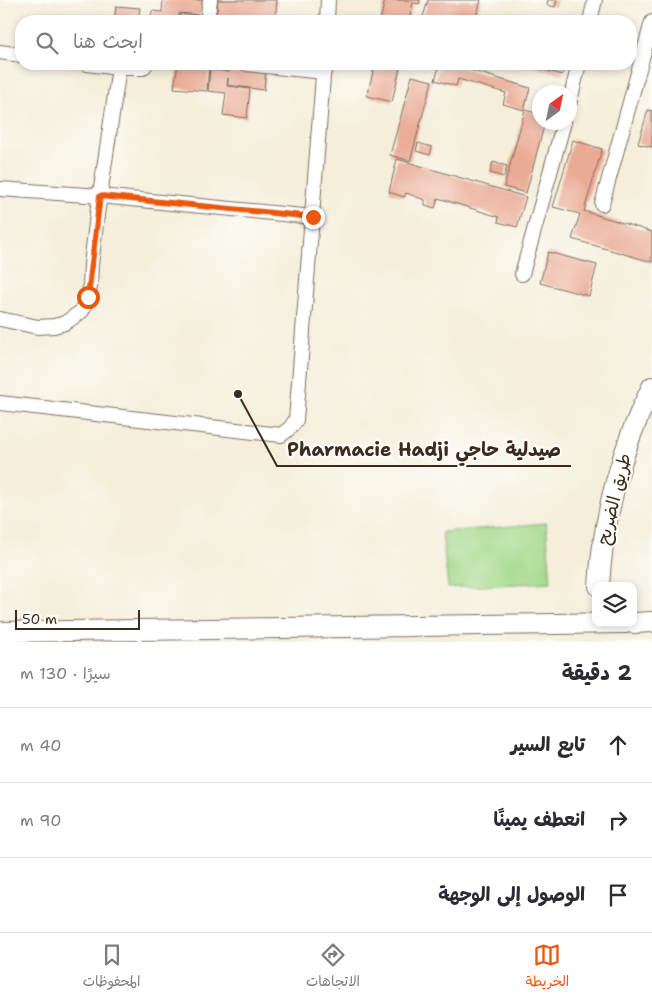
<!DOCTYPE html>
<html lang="ar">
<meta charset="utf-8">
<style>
body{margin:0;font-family:"Shantell Sans","Playpen Sans Arabic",sans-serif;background:#f7f7f7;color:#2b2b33;direction:rtl}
.controls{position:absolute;right:15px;bottom:15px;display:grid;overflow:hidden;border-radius:10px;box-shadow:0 2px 8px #0003}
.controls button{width:45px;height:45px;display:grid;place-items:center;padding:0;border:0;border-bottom:1px solid #e1e1e2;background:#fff;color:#2b2b33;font:25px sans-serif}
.compass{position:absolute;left:532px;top:85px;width:45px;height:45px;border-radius:50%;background:#fff;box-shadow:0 2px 8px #0003;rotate:33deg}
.scale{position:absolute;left:15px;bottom:12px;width:125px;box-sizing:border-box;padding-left:5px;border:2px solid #3b2a1e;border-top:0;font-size:14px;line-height:18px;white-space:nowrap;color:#3b2a1e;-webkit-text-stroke:4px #fdfcf7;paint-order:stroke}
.stop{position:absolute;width:15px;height:15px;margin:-11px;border:4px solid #ea580c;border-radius:50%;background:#fff}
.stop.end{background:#ea580c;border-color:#fff;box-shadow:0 1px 5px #0008}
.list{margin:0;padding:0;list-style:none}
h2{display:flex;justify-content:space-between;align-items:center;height:65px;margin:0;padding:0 20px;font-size:21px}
h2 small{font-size:16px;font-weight:400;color:#7c7c81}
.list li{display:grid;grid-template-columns:32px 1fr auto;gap:15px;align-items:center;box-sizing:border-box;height:75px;padding:0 20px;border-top:1px solid #e1e1e2}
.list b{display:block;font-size:19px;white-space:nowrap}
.list em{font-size:16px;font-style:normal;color:#7c7c81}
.icon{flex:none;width:28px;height:28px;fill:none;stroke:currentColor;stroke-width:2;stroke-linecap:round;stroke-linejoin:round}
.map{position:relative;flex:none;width:652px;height:642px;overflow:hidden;direction:ltr}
.search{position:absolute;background:#fff;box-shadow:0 2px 8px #0003;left:15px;right:15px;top:15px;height:55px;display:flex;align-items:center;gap:12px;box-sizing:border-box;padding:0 18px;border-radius:20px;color:#7c7c81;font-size:19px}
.sheet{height:290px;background:#fff}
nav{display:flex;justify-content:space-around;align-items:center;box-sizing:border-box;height:70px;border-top:1px solid #e1e1e2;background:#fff;font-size:14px;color:#7c7c81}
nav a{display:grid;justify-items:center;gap:2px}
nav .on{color:#ea580c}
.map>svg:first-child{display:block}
.green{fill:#a1d889;stroke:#6e8154}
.building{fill:#eaaa95}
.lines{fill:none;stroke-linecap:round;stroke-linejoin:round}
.street-casing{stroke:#7c6f60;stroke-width:16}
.secondary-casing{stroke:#7c6f60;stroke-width:22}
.street{stroke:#fff;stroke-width:14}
.secondary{stroke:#fff;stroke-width:20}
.route{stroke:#ea580c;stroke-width:6}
.labels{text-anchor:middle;stroke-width:4.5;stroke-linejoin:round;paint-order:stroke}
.street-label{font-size:18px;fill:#3b2a1e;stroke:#fdfcf7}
.leader{fill:none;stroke:#3b2a1e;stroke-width:2}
.callout-dot{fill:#3b2a1e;stroke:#fdfcf7;stroke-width:2}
.callout-label{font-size:19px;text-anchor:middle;font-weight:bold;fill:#3b2a1e;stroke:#fdfcf7;stroke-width:4.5;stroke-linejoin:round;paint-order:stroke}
</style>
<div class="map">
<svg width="652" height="642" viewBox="0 0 652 642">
<rect width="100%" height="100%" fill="#fdfcf7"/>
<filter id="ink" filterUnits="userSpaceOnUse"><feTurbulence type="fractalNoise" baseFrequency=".02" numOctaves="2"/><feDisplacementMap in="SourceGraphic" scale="10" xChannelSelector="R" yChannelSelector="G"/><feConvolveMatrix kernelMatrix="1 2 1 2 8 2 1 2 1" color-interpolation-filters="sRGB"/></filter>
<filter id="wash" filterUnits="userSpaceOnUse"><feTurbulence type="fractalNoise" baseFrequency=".0096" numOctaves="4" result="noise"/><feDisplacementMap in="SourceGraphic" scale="20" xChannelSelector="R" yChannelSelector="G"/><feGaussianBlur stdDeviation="1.12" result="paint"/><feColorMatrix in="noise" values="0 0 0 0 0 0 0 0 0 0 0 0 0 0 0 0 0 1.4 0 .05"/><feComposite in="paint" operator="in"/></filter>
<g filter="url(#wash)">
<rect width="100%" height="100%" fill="#f4eeda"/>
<path class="green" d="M 546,523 L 551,582 L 448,588 L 442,532 Z"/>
<g id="blocks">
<g class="building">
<path d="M 163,0 L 203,0 L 201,15 L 179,13 L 178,21 L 151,21 L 152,11 L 162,12 Z"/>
<path d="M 218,0 L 277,0 L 275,21 L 216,21 Z"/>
<path d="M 385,0 L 420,0 L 419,4 L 413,3 L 409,21 L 380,21 Z"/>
<path d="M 428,0 L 481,0 L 475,21 L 433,21 L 423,17 Z"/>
<path d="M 548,0 L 557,0 L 555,7 L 547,5 Z"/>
<path d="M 116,6 L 140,8 L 138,21 L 114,21 Z"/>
<path d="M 180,14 L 201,16 L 200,21 L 180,21 Z"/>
<path d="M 178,64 L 209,67 L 207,91 L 174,88 Z"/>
<path d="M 375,64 L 401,64 L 392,102 L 367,96 Z"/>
<path d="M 440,64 L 450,64 L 530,88 L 524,110 L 503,104 L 506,93 L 458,79 L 456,86 L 435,80 Z"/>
<path d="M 523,64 L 565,64 L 562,75 Z"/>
<path d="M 230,65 L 266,69 L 264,90 L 228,85 L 228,78 L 227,86 L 250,89 L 247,118 L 223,115 L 226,93 L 208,91 L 210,69 L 229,72 Z"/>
<path d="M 412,76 L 432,81 L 410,161 L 390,155 Z"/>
<path d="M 525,110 L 540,114 L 540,122 L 545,122 L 526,193 L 504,187 Z"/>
<path d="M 648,110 L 652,111 L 652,147 L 638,144 Z"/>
<path d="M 573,140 L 602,149 L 584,211 L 652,232 L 652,262 L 572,239 L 580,214 L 553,207 Z"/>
<path d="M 418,143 L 432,147 L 430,155 L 416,151 Z"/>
<path d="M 397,159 L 526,197 L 517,227 L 498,222 L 499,217 L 438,198 L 435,208 L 425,205 L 425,200 L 406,193 L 404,197 L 389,192 Z"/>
<path d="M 493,162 L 507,166 L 504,177 L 490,173 Z"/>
<path d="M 548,252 L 597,265 L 589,296 L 540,283 Z"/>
</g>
</g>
</g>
<g filter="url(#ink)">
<use href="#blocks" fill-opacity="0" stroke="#7c6f60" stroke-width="1"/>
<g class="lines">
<defs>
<g id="street">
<path d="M 207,21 L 210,0"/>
<path d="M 327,21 L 328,0"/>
<path d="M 590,21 L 595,0"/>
<path d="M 0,52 L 21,55"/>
<path d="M 87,64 L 119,68 L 143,68 L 146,64"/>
<path d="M 247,64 L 324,72"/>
<path d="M 570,101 L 579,64"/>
<path d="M 0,189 L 100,196 L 313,217"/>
<path d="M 602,204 L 652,22"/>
<path d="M 522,274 L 564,122"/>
<path d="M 0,319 L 38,327 L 54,326 L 65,323 L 82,311 L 88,297 L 90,287 L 91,265 L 97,215 L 119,68"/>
<path d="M 0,403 L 281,435 L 290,428 L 296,420 L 324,64"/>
</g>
<g id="secondary">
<path d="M 599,586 C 603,518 621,448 652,387"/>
<path d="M 633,623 L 652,622"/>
<path d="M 0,632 L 626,623"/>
</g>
</defs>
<use href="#street" class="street-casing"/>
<use href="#secondary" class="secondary-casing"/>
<use href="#street" class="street"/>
<use href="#secondary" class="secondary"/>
</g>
</g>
<g class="lines" filter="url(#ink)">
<path class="route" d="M 88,297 L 100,196 L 313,217"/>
</g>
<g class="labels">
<g class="street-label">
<text transform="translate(614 499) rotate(-76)" y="6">طريق الضريح</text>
</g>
</g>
<path class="leader" d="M238 394L277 466H571"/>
<circle class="callout-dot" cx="238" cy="394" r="5"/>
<g class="callout-label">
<text x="424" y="456">Pharmacie Hadji صيدلية حاجي</text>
</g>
</svg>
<div class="controls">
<button><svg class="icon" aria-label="layers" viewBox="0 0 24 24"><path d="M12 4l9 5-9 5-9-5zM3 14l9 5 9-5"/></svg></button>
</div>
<svg class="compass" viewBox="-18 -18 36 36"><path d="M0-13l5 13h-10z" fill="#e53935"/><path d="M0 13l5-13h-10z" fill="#7c7c81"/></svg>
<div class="scale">50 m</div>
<div class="stop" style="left:88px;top:297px"></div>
<div class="stop end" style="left:313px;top:217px"></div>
<div class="search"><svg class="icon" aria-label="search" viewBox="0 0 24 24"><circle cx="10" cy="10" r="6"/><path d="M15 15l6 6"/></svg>ابحث هنا</div>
</div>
<section class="sheet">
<h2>2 دقيقة<small>سيرًا · 130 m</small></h2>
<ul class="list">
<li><svg class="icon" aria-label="ahead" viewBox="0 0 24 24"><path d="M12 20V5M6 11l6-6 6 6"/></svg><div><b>تابع السير</b></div><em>40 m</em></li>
<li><svg class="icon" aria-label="right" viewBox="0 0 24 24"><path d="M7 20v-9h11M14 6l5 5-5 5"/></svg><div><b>انعطف يمينًا</b></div><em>90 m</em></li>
<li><svg class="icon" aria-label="arrive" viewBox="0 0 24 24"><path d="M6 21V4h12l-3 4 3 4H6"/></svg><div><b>الوصول إلى الوجهة</b></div></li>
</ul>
</section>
<nav>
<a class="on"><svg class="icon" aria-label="map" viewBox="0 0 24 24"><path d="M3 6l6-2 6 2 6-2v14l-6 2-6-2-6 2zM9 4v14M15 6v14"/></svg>الخريطة</a>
<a><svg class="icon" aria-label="directions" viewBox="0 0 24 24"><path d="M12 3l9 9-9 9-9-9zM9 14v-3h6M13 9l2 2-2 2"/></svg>الاتجاهات</a>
<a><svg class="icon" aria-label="saved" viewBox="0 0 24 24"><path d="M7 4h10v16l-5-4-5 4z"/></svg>المحفوظات</a>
</nav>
